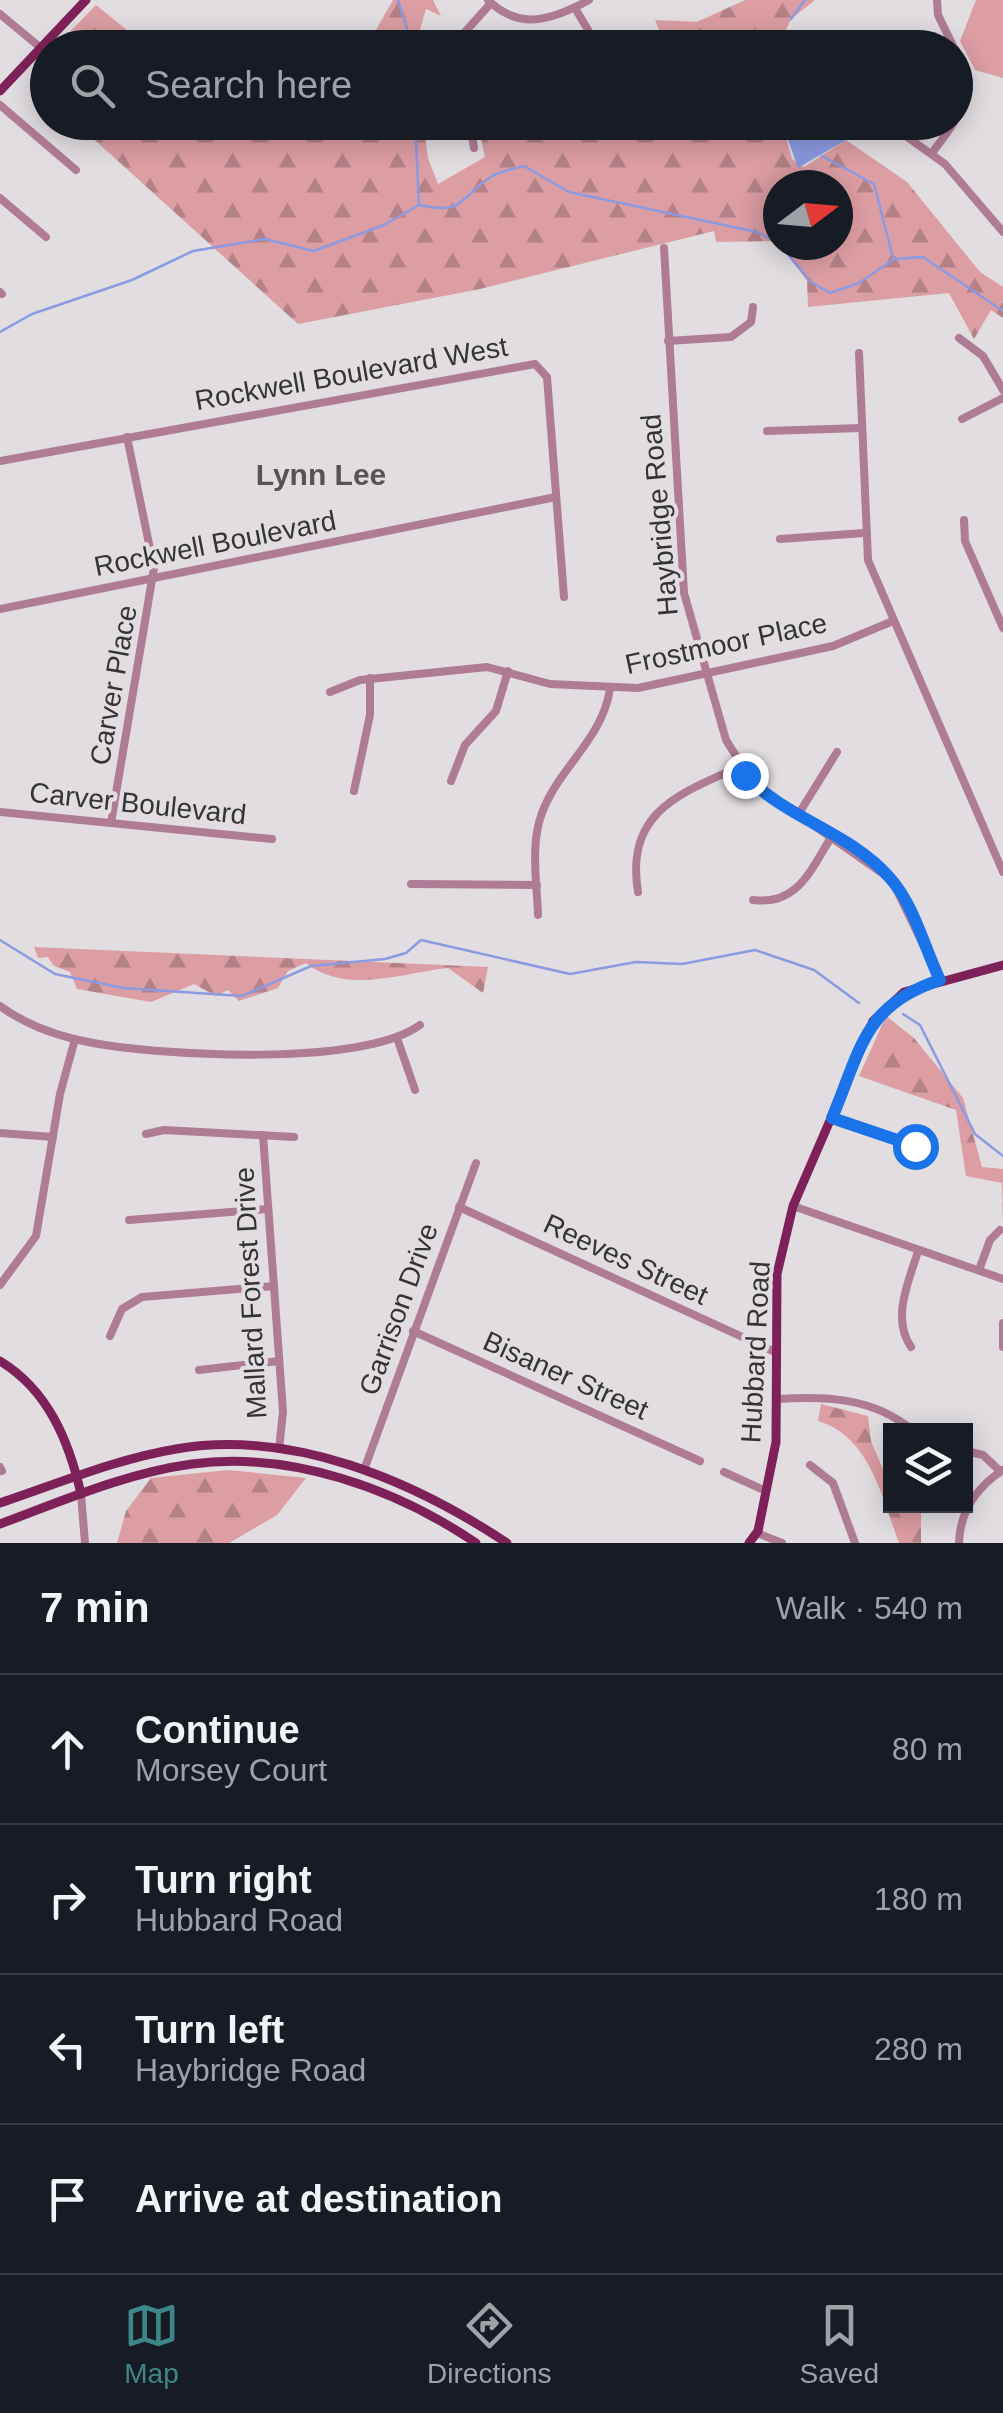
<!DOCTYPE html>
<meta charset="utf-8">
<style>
body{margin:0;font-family:Helvetica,sans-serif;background:#20242c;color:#f1f3f6}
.controls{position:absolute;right:30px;bottom:30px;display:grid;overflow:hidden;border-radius:0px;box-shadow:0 5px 25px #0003}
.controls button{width:90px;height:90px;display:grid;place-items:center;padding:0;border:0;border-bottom:2px solid #363941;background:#171b24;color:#f1f3f6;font:50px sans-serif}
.compass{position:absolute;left:763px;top:170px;width:90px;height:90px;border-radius:50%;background:#171b24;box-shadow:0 5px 25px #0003;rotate:74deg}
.stop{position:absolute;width:30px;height:30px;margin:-22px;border:8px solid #1a73e8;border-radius:50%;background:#fff}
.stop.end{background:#1a73e8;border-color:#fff;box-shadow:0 2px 10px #0008}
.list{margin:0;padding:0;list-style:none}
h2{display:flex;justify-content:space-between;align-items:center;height:130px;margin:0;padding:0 40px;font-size:42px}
h2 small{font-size:32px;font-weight:400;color:#9ea1a6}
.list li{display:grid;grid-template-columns:65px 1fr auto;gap:30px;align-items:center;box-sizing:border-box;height:150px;padding:0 40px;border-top:2px solid #363941}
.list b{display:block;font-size:38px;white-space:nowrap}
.list p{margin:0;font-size:32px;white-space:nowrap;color:#9ea1a6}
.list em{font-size:32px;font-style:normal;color:#9ea1a6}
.icon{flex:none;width:55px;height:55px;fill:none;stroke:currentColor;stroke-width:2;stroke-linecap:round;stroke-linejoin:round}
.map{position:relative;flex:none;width:1003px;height:1543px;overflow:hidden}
.search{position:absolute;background:#171b24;box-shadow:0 5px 25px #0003;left:30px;right:30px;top:30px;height:110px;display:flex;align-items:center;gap:25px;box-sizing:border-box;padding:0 35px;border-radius:55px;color:#9ea1a6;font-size:38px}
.sheet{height:730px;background:#171b24}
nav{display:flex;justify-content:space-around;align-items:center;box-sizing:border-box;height:140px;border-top:2px solid #363941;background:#171b24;font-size:28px;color:#9ea1a6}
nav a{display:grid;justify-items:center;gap:5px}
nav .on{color:#3d868a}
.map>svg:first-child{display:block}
.forest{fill:url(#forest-firs)}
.pitch{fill:#dc9da3}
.water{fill:#8b9ae1}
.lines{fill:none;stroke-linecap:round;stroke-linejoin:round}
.stream{stroke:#8b9ae1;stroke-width:2.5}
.minor{stroke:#b07b95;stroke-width:8}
.major{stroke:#7f2159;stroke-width:9}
.route{stroke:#1a73e8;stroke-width:12}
.labels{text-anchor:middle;stroke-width:8;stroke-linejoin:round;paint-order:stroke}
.street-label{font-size:28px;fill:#353435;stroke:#e1dde1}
.neighbourhood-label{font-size:30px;font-weight:bold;fill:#565256;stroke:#e1dde1}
</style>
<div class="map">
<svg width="1003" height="1543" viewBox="0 0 1003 1543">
<defs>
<pattern id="forest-firs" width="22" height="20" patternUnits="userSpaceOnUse" patternTransform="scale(2.5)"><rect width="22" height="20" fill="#dc9da3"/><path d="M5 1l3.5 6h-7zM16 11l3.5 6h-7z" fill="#b38186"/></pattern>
</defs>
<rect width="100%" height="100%" fill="#e1dde1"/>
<g class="forest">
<path d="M 393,0 L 433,0 L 441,16 L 426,9 L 415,47 L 337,47 L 373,35 Z"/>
<path d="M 745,0 L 815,0 L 791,19 L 778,47 L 666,47 L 655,20 L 697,22 Z"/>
<path d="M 96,5 L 148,47 L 55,47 Z"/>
<path d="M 76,123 L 423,123 L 428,158 L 438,184 L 485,157 L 480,134 L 517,128 L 517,123 L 782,123 L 792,159 L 804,167 L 846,140 L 907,182 L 980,272 L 1003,287 L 1003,318 L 991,310 L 974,339 L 949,293 L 808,307 L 807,281 L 781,245 L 838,245 L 838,185 L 778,185 L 778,241 L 716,242 L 714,231 L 480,289 L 298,324 Z"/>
<path d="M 34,947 L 488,967 L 483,993 L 448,968 C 401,973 346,995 306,963 L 288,971 L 278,988 L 239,1001 L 228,990 L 216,996 L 194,984 L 151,1002 L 77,989 L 70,972 L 54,966 L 48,957 L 38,958 Z"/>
<path d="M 886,1016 L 914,1038 L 963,1098 L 982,1167 L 1003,1169 L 1003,1219 L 1002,1183 L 966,1176 L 956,1110 L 859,1076 Z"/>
<path d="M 821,1404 L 868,1416 L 871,1441 L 884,1472 L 890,1475 L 890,1506 L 921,1506 L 921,1543 L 899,1543 C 882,1498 870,1436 818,1421 Z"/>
<path d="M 228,1470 L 306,1478 L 277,1515 L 229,1543 L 117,1543 L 126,1511 L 151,1478 Z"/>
</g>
<path class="pitch" d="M 976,0 L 1003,0 L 1003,78 L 975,70 L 960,41 Z"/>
<path class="water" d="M 782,123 L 829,123 L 846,140 L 798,168 Z"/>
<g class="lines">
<g class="stream">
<path d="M 398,0 L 413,48"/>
<path d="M 791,19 L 805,0"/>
<path d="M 415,122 L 419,205"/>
<path d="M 822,156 L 874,184 L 893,258"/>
<path d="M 780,245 L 811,282 L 830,293 L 859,283 L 894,259 L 923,257 L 1003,311"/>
<path d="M 0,332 L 32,314 L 132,280 L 193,251 L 265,239 L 314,251 L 384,225 L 419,205 C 465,216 460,196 492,176 C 501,171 514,169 524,166 L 569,192 L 757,232 L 778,243"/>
<path d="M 0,940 L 55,974 L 123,988 L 242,996 L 311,966 L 385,959 L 406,953 L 421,940 L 570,974 L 636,962 L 682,964 L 755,950 L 814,970 L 859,1003"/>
<path d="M 903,1014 L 920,1025 L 975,1134 L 1003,1156"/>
</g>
<g class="minor">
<path d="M 488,0 C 520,32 554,19 589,0"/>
<path d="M 937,0 L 938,15 L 954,48"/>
<path d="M 575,8 L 594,40 L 604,48"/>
<path d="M 0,14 L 41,48"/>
<path d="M 462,48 L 465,32 L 491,3"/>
<path d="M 0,105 L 76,170"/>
<path d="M 470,122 L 474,148"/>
<path d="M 903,134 L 945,164 L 1003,232"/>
<path d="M 932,153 C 959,117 978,94 956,50"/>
<path d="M 0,198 L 46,237"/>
<path d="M 664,248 L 684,593 L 726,740 L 753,783 L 892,880 L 940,980"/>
<path d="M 0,292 L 2,294"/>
<path d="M 959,338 L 983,356 L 1003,390"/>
<path d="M 668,341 L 731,337 L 751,322 L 753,307"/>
<path d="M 859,353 L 868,560 L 1003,872"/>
<path d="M 962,419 L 1003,398"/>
<path d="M 767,431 L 861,428"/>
<path d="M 0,461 L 535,364 L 547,377 L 564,597"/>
<path d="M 964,520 L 965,541 L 1003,628"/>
<path d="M 780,539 L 864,533"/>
<path d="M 0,609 L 556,497"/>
<path d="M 330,692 L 360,680 L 487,667 L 550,684 L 638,688 L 833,646 L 893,621"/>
<path d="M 451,781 L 465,745 L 496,711 L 508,671"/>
<path d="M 354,791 L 370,715 L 370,678"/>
<path d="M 0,812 L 272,839"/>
<path d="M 798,815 L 837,752"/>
<path d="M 111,823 L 154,568 L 127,437"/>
<path d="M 411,884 L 537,885"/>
<path d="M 638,892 C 625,813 678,794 739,767"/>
<path d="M 753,900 C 798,906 811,869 832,836"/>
<path d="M 538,915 C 537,883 530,844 542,813 C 559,767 602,740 610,689"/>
<path d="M 0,1006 C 26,1025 60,1037 93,1043 C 164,1056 362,1067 420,1025"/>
<path d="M 397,1038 L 415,1090"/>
<path d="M 832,1118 L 915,1146"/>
<path d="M 0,1133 L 53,1137"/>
<path d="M 146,1134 L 164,1130 L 294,1137"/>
<path d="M 263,1135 L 283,1412 L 279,1449"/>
<path d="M 793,1206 L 1003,1279"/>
<path d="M 459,1207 L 775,1352"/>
<path d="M 129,1220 L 268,1209"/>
<path d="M 979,1270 L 990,1240 L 1000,1230"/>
<path d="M 0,1285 L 36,1236 L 60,1094 L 75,1039"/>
<path d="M 1003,1323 L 1003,1347"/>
<path d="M 413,1331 L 700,1461"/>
<path d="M 110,1336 L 122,1309 L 142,1297 L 274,1286"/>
<path d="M 911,1347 C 891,1317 909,1282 918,1251"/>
<path d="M 199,1370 L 279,1361"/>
<path d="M 779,1399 C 827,1396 874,1398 912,1430"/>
<path d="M 966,1451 L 983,1455 L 1000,1471"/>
<path d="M 810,1465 L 833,1483 L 855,1543"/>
<path d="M 0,1467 L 2,1471"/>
<path d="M 364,1470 L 476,1163"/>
<path d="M 724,1472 L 766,1491"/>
<path d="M 81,1494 L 85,1543"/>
<path d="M 757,1533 L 782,1543"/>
<path d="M 959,1543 C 960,1511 977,1487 1003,1470"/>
</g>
<g class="major">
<path d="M 0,91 L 86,0"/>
<path d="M 0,1361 C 48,1390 69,1441 81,1494"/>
<path d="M 0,1503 C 57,1484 116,1459 176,1449 C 292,1429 412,1480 507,1543"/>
<path d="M 0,1524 C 62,1501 126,1473 192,1464 C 290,1451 395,1488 476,1543"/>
<path d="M 749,1543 L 758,1531 L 776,1442 L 777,1274 L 793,1206 L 873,1021 L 904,992 L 1003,965"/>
</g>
</g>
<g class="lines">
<path class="route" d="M 745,775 C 785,818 851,833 889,877 C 914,904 924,947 940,980 C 863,1005 861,1050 832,1118 L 915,1146"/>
</g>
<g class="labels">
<g class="street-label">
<text transform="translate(351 373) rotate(-10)" y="10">Rockwell Boulevard West</text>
<text transform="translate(659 515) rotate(-95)" y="10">Haybridge Road</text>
<text transform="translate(215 543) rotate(-11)" y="10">Rockwell Boulevard</text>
<text transform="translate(726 643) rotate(-12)" y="10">Frostmoor Place</text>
<text transform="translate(113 685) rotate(-80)" y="10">Carver Place</text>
<text transform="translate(138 803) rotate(6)" y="10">Carver Boulevard</text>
<text transform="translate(626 1259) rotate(25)" y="10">Reeves Street</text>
<text transform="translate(250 1293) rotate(-93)" y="10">Mallard Forest Drive</text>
<text transform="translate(398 1309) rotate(-70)" y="10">Garrison Drive</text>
<text transform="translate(755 1352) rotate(-87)" y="10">Hubbard Road</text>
<text transform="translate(566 1375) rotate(24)" y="10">Bisaner Street</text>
</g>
<g class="neighbourhood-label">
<text x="321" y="485">Lynn Lee</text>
</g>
</g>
</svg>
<div class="controls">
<button><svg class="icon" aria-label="layers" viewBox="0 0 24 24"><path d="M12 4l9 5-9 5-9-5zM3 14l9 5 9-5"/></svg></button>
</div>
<svg class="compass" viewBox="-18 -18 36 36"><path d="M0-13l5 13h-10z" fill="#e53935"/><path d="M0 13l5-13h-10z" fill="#9ea1a6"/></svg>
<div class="stop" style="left:915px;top:1146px"></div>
<div class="stop end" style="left:745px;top:775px"></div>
<div class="search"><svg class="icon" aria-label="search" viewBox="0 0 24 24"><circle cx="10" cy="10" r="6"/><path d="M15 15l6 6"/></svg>Search here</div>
</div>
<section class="sheet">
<h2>7 min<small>Walk · 540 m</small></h2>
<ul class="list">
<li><svg class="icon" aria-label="ahead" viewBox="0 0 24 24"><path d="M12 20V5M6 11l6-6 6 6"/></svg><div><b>Continue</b><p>Morsey Court</p></div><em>80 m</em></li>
<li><svg class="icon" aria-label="right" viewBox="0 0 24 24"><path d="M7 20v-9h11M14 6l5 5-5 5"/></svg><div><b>Turn right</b><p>Hubbard Road</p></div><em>180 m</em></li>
<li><svg class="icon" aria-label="left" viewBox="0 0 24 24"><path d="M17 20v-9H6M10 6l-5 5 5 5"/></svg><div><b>Turn left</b><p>Haybridge Road</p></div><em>280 m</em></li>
<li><svg class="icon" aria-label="arrive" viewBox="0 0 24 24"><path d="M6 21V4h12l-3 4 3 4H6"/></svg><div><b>Arrive at destination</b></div></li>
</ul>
</section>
<nav>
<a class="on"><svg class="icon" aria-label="map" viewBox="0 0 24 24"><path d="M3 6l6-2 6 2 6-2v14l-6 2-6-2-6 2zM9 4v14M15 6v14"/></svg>Map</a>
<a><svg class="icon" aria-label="directions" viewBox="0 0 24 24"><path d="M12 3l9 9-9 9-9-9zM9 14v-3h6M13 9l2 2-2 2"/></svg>Directions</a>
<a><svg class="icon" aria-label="saved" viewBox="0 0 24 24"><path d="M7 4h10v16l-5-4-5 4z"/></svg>Saved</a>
</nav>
